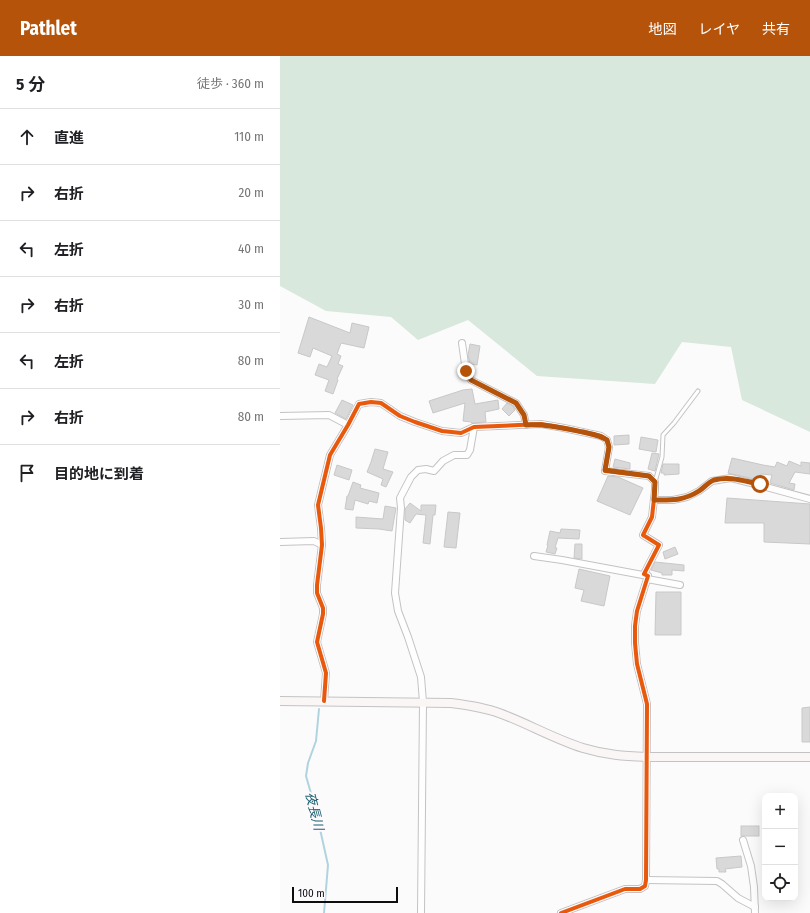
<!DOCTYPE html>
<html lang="ja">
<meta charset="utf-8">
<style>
body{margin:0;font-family:"Fira Sans Condensed","Noto Sans JP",sans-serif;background:#f6f6f6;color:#202124}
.controls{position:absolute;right:12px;bottom:12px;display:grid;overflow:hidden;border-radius:8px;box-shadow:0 4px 16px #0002}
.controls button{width:36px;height:36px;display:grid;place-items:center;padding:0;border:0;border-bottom:1px solid #e0e0e0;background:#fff;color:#202124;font:20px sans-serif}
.scale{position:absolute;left:12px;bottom:10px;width:106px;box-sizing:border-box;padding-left:4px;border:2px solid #0f0e0f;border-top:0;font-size:11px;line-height:14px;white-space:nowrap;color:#0f0e0f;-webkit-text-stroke:3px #fcfafd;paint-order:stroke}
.stop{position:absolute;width:12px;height:12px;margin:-9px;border:3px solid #b45309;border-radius:50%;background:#fff}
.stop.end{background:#b45309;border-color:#fff;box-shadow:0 1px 4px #0008}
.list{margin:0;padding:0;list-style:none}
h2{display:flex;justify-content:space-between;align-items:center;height:52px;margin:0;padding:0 16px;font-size:17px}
h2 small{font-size:13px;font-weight:400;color:#757577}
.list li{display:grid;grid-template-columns:26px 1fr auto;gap:12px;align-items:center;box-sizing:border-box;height:56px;padding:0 16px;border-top:1px solid #e0e0e0}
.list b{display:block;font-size:15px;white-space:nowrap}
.list em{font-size:13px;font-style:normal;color:#757577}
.icon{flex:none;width:22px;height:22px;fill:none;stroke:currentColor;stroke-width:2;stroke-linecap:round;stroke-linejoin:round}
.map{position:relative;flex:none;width:530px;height:857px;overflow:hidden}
header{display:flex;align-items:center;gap:24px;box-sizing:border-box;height:56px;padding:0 20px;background:#b45309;color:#fff}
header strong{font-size:19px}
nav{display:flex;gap:22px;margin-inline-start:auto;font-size:14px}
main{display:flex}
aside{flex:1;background:#fff}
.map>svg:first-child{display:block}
.green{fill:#d8e8dc}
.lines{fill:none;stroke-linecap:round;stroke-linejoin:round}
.stream{stroke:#b0d4df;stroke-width:2}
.building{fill:#dad9d9;stroke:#c9c8c9}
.lane-casing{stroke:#c4c3c4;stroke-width:5}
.street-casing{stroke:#c4c3c4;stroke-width:8}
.secondary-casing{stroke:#c4c3c4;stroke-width:10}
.lane{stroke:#fffeff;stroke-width:3}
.street{stroke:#fffeff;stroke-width:6}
.secondary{stroke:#faf6f5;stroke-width:8}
.cycleway-casing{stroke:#fcfafd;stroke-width:6}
.cycleway{stroke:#e8590c;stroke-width:4}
.route{stroke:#b45309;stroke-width:5}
.labels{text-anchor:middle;stroke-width:4;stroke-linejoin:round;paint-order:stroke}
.water-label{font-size:13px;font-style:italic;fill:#1b606f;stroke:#fcfafd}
</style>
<header>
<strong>Pathlet</strong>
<nav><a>地図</a><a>レイヤ</a><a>共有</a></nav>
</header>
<main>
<aside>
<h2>5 分<small>徒歩 · 360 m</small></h2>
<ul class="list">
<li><svg class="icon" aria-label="ahead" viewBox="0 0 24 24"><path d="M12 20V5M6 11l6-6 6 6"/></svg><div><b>直進</b></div><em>110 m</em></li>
<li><svg class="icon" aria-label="right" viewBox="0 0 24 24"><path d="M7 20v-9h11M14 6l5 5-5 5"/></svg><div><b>右折</b></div><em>20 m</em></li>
<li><svg class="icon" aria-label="left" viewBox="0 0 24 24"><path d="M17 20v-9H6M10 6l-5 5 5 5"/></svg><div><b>左折</b></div><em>40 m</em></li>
<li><svg class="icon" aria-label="right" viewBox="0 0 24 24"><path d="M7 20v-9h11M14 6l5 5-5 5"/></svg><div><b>右折</b></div><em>30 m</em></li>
<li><svg class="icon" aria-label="left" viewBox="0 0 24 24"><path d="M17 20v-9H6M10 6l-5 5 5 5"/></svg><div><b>左折</b></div><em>80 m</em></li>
<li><svg class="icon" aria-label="right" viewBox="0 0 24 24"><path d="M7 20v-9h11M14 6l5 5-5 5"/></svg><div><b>右折</b></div><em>80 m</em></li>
<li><svg class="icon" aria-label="arrive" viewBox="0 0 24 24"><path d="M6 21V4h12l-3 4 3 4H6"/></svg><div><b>目的地に到着</b></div></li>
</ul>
</aside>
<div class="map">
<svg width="530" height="857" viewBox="0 0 530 857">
<rect width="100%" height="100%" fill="#fcfbfc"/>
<path class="green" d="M 0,0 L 530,0 L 530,376 L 462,344 L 451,291 L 402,286 L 375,328 L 257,320 L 188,264 L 138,284 L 111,261 L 46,255 L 0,230 Z"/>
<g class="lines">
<path class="stream" d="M 39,653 L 36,685 L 28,707 L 26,720 L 36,755 L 48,809 L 44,857"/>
</g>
<g class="building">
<path d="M 29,261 L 70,277 L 72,267 L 89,271 L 84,292 L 61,287 L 57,298 L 61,300 L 58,308 L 63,310 L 57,323 L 58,324 L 53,338 L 45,335 L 49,324 L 35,319 L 39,308 L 47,311 L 52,300 L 33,292 L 30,301 L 18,297 Z"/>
<path d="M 190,288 L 200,290 L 197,309 L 190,308 L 188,299 Z"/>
<path d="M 192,333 L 195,348 L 218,344 L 219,353 L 205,356 L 206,366 L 192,367 L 191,366 L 183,365 L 185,347 L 153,357 L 149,345 L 183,334 Z"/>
<path d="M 62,344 L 73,349 L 66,363 L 55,357 Z"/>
<path d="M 227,347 L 233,350 L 235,354 L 229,360 L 222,353 Z"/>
<path d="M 349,379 L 349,388 L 334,389 L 334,380 Z"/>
<path d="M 361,381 L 378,384 L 376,396 L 359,393 Z"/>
<path d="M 95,393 L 108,396 L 103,413 L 113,416 L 106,431 L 101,429 L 103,423 L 87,416 L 91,406 Z"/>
<path d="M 372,397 L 379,398 L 375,415 L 368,413 Z"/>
<path d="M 452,402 L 483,409 L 495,411 L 497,406 L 507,410 L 509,405 L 521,410 L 521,406 L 530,407 L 530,418 L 515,416 L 509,427 L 515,428 L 514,434 L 490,427 L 492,419 L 481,418 L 479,424 L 452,418 L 448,417 Z"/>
<path d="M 335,403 L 350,407 L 350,413 L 333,411 Z"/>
<path d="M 383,408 L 399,408 L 399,418 L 384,419 L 384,417 L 381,417 Z"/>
<path d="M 57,409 L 72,414 L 69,424 L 54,419 Z"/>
<path d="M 328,420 L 338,421 L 363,432 L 350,459 L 317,445 Z"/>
<path d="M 73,426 L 81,429 L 80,432 L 99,437 L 97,447 L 89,445 L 88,448 L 75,444 L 73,454 L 65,453 L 67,440 L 68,440 Z"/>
<path d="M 447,442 L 530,448 L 530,488 L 484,486 L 484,467 L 445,467 Z"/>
<path d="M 130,447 L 141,455 L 141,449 L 156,449 L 155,459 L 153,459 L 150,488 L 143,487 L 146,459 L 136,458 L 130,467 L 125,464 L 125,453 Z"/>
<path d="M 105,450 L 116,452 L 112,475 L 99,473 L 76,472 L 76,461 L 103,463 Z"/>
<path d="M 168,456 L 180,457 L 176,492 L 164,491 Z"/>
<path d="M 281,473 L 300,474 L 299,483 L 278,482 L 275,492 L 277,492 L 275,498 L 266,496 L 268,489 L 267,489 L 270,475 L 280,477 Z"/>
<path d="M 295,488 L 302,488 L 302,503 L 294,502 Z"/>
<path d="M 395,491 L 398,498 L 385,503 L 383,496 Z"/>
<path d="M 375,506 L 404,509 L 404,515 L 392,514 L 392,519 L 382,519 L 382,517 L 371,514 Z"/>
<path d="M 299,513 L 330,520 L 324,550 L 301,545 L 304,534 L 295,532 Z"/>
<path d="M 376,536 L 401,536 L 401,579 L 375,579 Z"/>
<path d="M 530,651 L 530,686 L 522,686 L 522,652 Z"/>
<rect x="461" y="770" width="18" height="10"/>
<path d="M 461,800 L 462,811 L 445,813 L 446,816 L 439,816 L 439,813 L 437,813 L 436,802 Z"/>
</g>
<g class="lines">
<defs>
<path id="lane" d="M 375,426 L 382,401 L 383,379 L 394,367 L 418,335"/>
<g id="street">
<path d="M 182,287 L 186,315 L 191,324 L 236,347 L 244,359 L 246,369"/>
<path d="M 0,360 L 49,359 L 68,369"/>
<path d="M 374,444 L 393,444 L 407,441 L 419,435 L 432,425 L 451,422 L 479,429 L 530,443"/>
<path d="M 0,486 L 34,485 L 42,489"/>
<path d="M 254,500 L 282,504 L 368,520"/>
<path d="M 367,523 L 400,529"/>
<path d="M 44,645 L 46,617 L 37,586 L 43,558 L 43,552 L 37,537 L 37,529 L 42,489 L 41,472 L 38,449 L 50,399 L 68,369 L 79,348 L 91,346 L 101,347 L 120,360 L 135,366 L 162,375 L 181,377 L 194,371 L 261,368 L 284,372 L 321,380 L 327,384 L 329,391 L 325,415 L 369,420 L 375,426 L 375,434 L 372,461 L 363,479 L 379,489 L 364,518 L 368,520 L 357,555 L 355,570 L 355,587 L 357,608 L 367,648 L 366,824 L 365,830 L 360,833 L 345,833 L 281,857"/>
<path d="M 463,784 L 471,810 L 474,831 L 475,857"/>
<path d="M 366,824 L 437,825 L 442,828 L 458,842 L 475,851"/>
<path d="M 141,857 L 143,646 L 141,621 L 128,581 L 118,555 L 115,537 L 121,452 L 120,442 L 131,421 L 138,414 L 146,413 L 154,415 L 163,405 L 174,399 L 187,399 L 190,394 L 194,371"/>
</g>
<path id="secondary" d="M 0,645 L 171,647 C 187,649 203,651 219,657 C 247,667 274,683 303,692 C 326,699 344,700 367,701 L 530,701"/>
</defs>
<use href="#lane" class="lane-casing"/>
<use href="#street" class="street-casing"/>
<use href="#secondary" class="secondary-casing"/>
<use href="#lane" class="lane"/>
<use href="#street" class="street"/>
<use href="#secondary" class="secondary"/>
<defs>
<path id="cycleway" d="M 44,645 L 46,617 L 37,586 L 43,558 L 43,552 L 37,537 L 37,529 L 42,489 L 41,472 L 38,449 L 50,399 L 68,369 L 79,348 L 91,346 L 101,347 L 120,360 L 135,366 L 162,375 L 181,377 L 194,371 L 261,368 L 284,372 L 321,380 L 327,384 L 329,391 L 325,415 L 369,420 L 375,426 L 375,434 L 372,461 L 363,479 L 379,489 L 364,518 L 368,520 L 357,555 L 355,570 L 355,587 L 357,608 L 367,648 L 366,824 L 365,830 L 360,833 L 345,833 L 281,857"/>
</defs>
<use href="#cycleway" class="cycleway-casing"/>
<use href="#cycleway" class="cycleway"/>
</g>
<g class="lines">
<path class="route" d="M 186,315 L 191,324 L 236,347 L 244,359 L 246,369 C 266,368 283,372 303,376 C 311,378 320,379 327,384 L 329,391 L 325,414 L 369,420 L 375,426 L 374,444 C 392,444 403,445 419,435 C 424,432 428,426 434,424 C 451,420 463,425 480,428"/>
</g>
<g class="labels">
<g class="water-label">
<text transform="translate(35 755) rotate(76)" y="5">夜長川</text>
</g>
</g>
</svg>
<div class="controls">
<button>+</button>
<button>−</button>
<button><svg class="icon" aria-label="locate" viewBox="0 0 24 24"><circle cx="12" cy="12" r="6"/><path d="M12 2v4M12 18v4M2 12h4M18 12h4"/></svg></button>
</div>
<div class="scale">100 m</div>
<div class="stop" style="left:480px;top:428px"></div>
<div class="stop end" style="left:186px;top:315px"></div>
</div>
</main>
